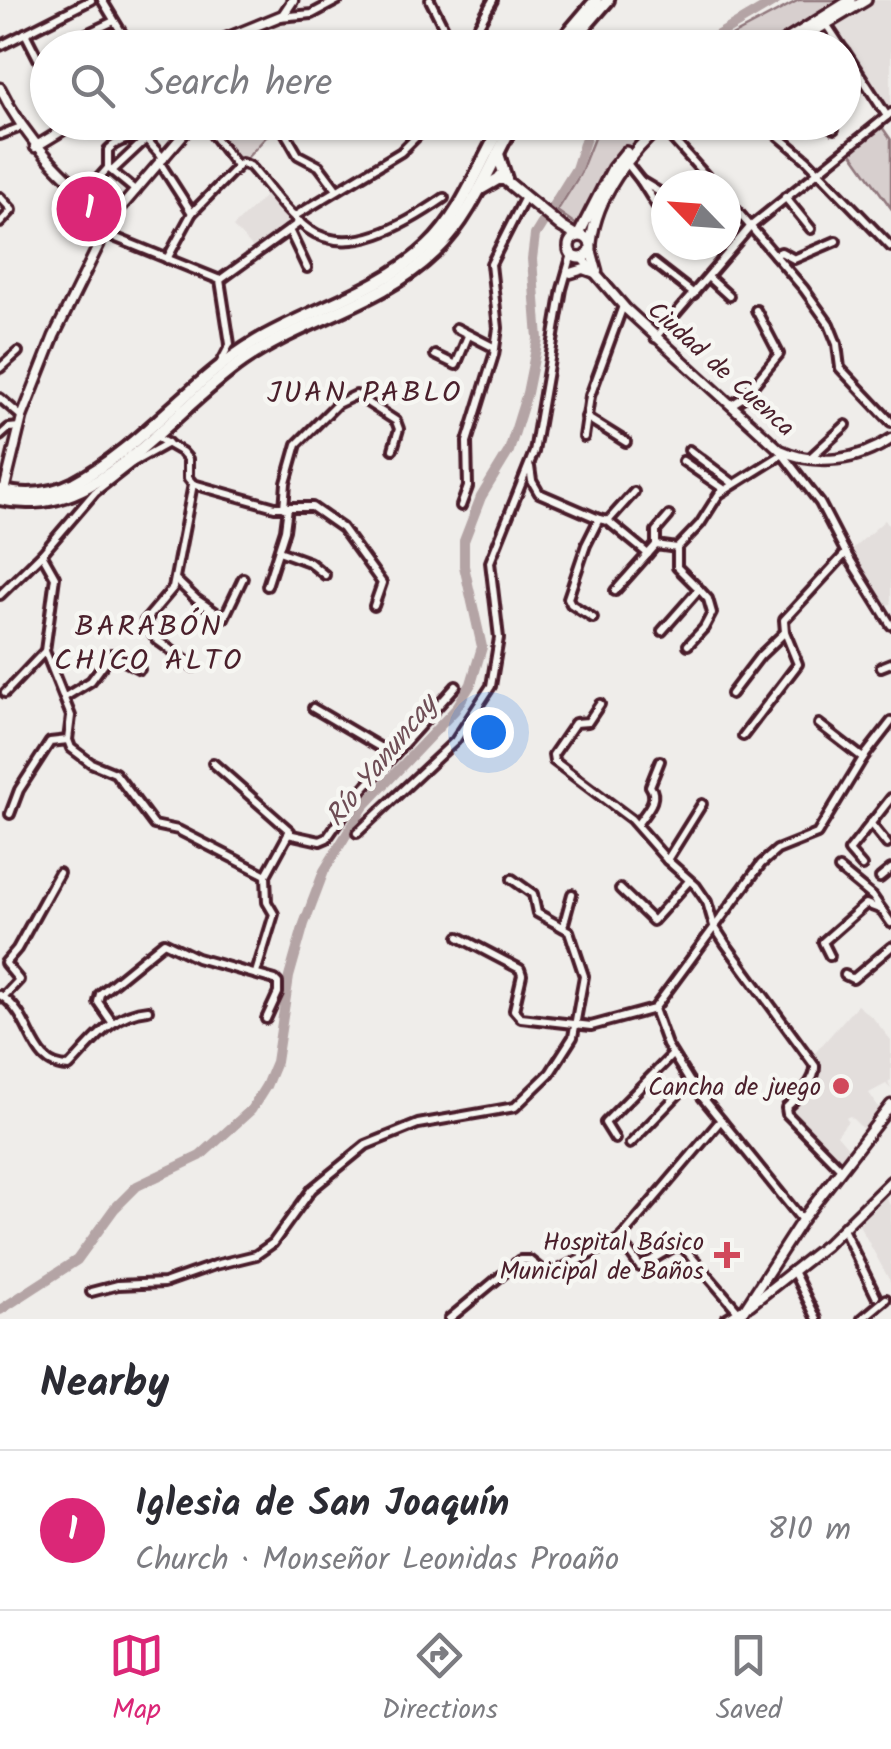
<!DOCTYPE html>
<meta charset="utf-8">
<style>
body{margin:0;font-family:Kalam,sans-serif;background:#f2f2f3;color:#2b2b33}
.compass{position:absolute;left:651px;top:170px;width:90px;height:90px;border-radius:50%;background:#fff;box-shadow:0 2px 8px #0004;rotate:295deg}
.you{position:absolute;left:488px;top:732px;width:35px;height:35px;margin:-25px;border:8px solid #fff;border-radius:50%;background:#1a73e8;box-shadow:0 0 0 15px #1a73e833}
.badge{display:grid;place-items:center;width:65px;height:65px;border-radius:50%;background:#db2777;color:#fff;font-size:32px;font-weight:700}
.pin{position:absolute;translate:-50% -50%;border:5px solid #fff;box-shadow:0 2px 10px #0006}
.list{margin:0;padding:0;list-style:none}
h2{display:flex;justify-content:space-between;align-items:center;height:130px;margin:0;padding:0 40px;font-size:42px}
h2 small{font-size:32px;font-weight:400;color:#7c7c81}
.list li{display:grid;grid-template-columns:65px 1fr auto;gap:30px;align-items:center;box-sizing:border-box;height:160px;padding:0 40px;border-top:2px solid #e1e1e2}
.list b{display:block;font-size:38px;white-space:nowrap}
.list p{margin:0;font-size:32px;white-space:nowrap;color:#7c7c81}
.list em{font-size:32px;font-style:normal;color:#7c7c81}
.icon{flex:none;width:55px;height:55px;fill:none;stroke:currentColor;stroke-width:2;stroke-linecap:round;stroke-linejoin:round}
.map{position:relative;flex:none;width:891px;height:1319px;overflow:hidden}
.search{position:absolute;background:#fff;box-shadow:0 2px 8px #0004;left:30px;right:30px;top:30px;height:110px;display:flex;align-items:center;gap:25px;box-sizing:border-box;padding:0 35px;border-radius:55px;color:#7c7c81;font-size:38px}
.sheet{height:290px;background:#fff}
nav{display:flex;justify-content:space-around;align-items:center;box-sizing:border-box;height:140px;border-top:2px solid #e1e1e2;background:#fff;font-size:28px;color:#7c7c81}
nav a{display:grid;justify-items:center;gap:5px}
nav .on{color:#db2777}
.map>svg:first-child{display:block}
.built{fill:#e3dedc}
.green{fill:#d7cfce;stroke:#90777c;stroke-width:2.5}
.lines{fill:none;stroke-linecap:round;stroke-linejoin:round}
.stream{stroke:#8a6f74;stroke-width:2.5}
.river{stroke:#b4a4a5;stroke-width:10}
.pedestrian-casing{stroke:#4a1f2b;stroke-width:12}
.minor-casing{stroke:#4a1f2b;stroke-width:14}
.tertiary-casing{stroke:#4a1f2b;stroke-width:15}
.secondary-casing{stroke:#4a1f2b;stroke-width:16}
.primary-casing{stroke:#4a1f2b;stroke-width:18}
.pedestrian{stroke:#f6f6f2;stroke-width:5}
.minor{stroke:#f6f6f2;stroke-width:6}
.tertiary{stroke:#f6f6f2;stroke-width:8}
.secondary{stroke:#f6f6f2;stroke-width:9}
.primary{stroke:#f6f6f2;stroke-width:10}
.poi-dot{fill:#d1495b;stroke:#f6f6f2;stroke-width:4}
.labels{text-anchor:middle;stroke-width:9;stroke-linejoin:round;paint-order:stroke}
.street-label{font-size:25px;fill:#4a1f2b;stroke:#f6f6f2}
.poi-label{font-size:25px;fill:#4a1f2b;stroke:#f6f6f2;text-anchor:end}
.water-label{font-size:28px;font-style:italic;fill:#6f4e56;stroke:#f6f6f2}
.quarter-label{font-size:30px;letter-spacing:2.5px;fill:#4a1f2b;stroke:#f6f6f2}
</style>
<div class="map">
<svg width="891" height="1319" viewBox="0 0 891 1319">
<rect width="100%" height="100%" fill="#efedea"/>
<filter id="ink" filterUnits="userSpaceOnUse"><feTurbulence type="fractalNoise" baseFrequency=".01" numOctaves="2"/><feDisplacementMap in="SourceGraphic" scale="20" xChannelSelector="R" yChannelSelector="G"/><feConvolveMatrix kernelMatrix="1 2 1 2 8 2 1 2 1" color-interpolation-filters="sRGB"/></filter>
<g filter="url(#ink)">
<g class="built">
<path d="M 870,0 L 891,0 L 891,107 L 885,106 L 833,27 L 834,23 Z"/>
<path d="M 268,193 L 293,221 L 256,251 L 233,227 Z"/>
<path d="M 885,520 L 891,529 L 891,604 L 881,606 L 848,553 Z"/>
<path d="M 857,1005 L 873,1018 L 891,1040 L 891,1080 L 888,1082 L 891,1089 L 886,1084 L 869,1093 L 880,1109 L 864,1130 L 850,1116 L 846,1118 L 848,1121 L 837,1135 L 849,1149 L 839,1161 L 834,1160 L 788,1109 L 817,1077 L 819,1064 L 815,1053 Z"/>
<path d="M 884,1194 L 891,1207 L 891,1283 L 857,1221 Z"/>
</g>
<g class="green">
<path d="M 799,0 L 842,0 L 766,47 L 711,47 Z"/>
<path d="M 236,123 L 273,123 L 276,126 L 247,158 L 235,161 L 219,139 Z"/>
<path d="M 600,123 L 652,123 L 603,177 L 581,228 L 557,211 L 579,176 Z"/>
<path d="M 882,127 L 891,140 L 891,208 L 850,150 Z"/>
</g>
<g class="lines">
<path class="stream" d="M 588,133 L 621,122"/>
<g class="river">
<path d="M 626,48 L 641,39 L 673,48"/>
<path d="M 696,48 L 777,0"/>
<path d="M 0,1310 L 77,1260 L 114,1209 L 137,1186 L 200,1156 L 251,1110 L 266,1086 L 276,1062 L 289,977 L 304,924 L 324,871 L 364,806 L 455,710 L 471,684 L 482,647 L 464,566 L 464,541 L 481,497 L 509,451 L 527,393 L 538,339 L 532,259 L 535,235 L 576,169 L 591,122"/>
</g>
<defs>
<path id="pedestrian" d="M 220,363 L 230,344"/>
<g id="minor">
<path d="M 102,0 L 131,48"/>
<path d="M 430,0 L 454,48"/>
<path d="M 279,17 L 312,14 L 338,0"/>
<path d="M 826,24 L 842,48"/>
<path d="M 25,33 L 48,78"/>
<path d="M 63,45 L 114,21"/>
<path d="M 0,46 L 91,0"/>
<path d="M 466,48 L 493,0"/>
<path d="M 844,50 L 887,116"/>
<path d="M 203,122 L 236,165"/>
<path d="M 279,122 L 298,155 L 319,166 L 337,190"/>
<path d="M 762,122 L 807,160 L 891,247"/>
<path d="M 826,122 L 834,129"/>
<path d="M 661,126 L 714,185"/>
<path d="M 0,135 L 21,127"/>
<path d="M 626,162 L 641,181 L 666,196"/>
<path d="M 160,163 L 192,213"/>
<path d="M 108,168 L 108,150 C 116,141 135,135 146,139"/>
<path d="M 112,171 L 146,139 L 164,159"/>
<path d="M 641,181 L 666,221"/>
<path d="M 84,195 L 108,168 L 136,191"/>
<path d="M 0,197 L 12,210 L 0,223"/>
<path d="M 785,197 L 811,229"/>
<path d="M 726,198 L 804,289 L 829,324 L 837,344 L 840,368 L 891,422"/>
<path d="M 295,216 L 401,152 L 431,122"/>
<path d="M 289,230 L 307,268"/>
<path d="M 104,233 L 220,280 L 230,344"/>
<path d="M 686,245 L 688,247"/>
<path d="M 712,245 L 717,250"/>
<path d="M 775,255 L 781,252 L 794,259 L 836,241"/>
<path d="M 167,259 L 192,213 L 241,163 L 250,166 C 268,186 286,213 308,229 C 350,259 408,223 444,198"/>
<path d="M 654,263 L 694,294"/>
<path d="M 708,277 L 729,296"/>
<path d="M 220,280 L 300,222"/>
<path d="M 456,328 L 495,348"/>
<path d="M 655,338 L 751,226 L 891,113"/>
<path d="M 435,355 L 456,365 L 468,336"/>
<path d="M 0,368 L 18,352"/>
<path d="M 0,398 L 22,417"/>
<path d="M 731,405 L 744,397 L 779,354 L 756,310"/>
<path d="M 586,417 L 626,442"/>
<path d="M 0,436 L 9,428 L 20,427"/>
<path d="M 154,436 L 182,452 L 188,459 L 188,478 L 193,484 L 275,507 L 312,507 L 342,528 L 382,583 L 374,606"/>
<path d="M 584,437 L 590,396 L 623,306"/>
<path d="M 689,450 L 734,484"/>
<path d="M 780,451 L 820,503 L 846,553 L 891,625"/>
<path d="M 810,458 L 846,425"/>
<path d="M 683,461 L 725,490"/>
<path d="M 132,463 L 168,443"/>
<path d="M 530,467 L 532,481 L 539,493 L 599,519"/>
<path d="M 193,484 L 173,588 L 145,621 L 157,640 L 194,667"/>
<path d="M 461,506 L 468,487 L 467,442 L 494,355 L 498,328 L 491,264 L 525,197"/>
<path d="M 284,508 L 286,483 L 297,444 L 337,404 L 356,395 L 396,421 L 399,429 L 393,449"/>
<path d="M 608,521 L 634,492"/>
<path d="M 656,545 L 656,531 L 669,516"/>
<path d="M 279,551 L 309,562 L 325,575"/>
<path d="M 42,554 L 55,577 L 45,651 L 71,716 L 68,740 L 71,748 L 91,763 L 115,773 L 154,825 L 178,830 L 266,875 L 267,902 L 274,914 L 256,973"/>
<path d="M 176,580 L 196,599 L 224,618 L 243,578"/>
<path d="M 267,586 L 285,530 L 288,507"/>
<path d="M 615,591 L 656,545 L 677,548"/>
<path d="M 0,595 L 42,554 L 95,492 L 132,463 L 130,458"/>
<path d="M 593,618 L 571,604 L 568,598 L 586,545 L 599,519 L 608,521 L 648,554"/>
<path d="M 662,631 L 699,589 L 677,567 L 677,548 L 700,524 L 719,494 L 783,454"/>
<path d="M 688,645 L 704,628 L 712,613 L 708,599 L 699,589"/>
<path d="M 881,667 L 891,663"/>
<path d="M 5,693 L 44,652"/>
<path d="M 731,694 L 760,656 L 785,632"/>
<path d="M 65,697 L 91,681 L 111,654 L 140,669"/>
<path d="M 600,704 L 588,722 L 575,723 L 553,755 L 554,761 L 631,819 L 667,860 L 696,886 L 707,902 L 714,926 L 725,943 L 815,1066 C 816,1082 797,1097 786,1108 L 787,1114 L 840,1168"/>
<path d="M 313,708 L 393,755"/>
<path d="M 819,724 L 863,758"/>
<path d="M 743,736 L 798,664 L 785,632 L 784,620 L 846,553"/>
<path d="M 213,763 L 290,831 L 266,875"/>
<path d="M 10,814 L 19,790 L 50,742 L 68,740"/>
<path d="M 870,823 L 887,844"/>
<path d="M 637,825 C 645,812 660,800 650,786 L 660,761"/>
<path d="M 357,833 L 455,741 L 491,686 L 499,638 L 490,562 L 534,452 L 562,289 L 572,254"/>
<path d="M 288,834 L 320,841 L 327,838 L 355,798 L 456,686"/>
<path d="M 667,860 L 702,804"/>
<path d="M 862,866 L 849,851 L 891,798"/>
<path d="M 839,869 L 873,897 L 891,923"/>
<path d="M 880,878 L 891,869"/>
<path d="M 620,889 L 653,921 L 689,881"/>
<path d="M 563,927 L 572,894"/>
<path d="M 459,937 L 520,969 L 522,975 L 514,1010 L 521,1018 L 591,1026 L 654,1009 L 761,864 L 777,850 L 817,834 L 863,758 L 891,722"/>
<path d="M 830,956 L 823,942 L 866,904 L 882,910"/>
<path d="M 845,975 L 853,979 L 891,947"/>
<path d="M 0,995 C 35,1016 28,1067 69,1067 C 93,1042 112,1013 148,1010"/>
<path d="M 4,996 L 19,980 L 5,963 L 17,949 L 59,873"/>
<path d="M 654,1009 L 667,1045 L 690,1082 L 802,1220"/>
<path d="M 112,1022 L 98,1002 L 100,994 L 164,942 L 197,958 L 275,980 L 278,983 L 278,993 L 266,1019"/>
<path d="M 615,1139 L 605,1123 L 672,1055"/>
<path d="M 630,1144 L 690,1082"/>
<path d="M 843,1229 L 876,1296"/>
<path d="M 620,1239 L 721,1120"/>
<path d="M 794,1273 L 817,1319"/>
<path d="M 91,1292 L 118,1285 L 164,1283 L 215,1265 L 256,1255 L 273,1243 L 312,1189 L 366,1145 L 418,1124 L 515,1107 L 550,1073 L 573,1037 L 584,976 L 569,931 L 537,913 L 533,894 L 512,879"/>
<path d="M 449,1319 L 520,1260 L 529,1260 L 544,1272 L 553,1273 L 620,1239 L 640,1267 L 675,1246 L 684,1248 L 738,1311"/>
<path d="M 725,1319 L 741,1309"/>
<path d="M 862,1319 L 886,1299"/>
</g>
<g id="tertiary">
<path d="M 202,48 L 283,15 L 293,0"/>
<path d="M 0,88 C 26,142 66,179 112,218"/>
<path d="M 35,147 L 76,122"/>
<path d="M 591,249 L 597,271"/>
<path d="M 582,258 L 626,309 L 780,450 C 817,467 858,461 891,439"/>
<path d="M 571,273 L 584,269 L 595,273"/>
<path d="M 4,491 L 22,417 L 54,336 L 112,218 L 194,122"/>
<path d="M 750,1305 L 826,1245 L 891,1181"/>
<path d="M 738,1319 L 802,1220 L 891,1105"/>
</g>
<g id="secondary">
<path d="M 774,48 L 851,0"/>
<path d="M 786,48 L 866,0"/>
<path d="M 500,176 L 562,227 L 577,236"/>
<circle cx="580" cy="247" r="11"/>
<path d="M 578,236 L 613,168 L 626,152"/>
<path d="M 591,243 C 596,196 630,152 665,122"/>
</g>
<g id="primary">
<path d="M 555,48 L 596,0"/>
<path d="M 566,48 L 608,0"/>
<path d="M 479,190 L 498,179 L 506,179 L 498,154"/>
<path d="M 0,490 C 26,497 50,495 74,483 C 142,447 190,381 255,342 C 312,308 379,292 428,246 C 463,213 479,163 504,122"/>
<path d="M 0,499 C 31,506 60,501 88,486 C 143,457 191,397 243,361 C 303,319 382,304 435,252 C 471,217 490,166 514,122"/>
</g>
</defs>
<use href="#pedestrian" class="pedestrian-casing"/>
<use href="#minor" class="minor-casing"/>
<use href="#tertiary" class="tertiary-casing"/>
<use href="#secondary" class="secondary-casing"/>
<use href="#primary" class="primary-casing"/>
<use href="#pedestrian" class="pedestrian"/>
<use href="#minor" class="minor"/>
<use href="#tertiary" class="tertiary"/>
<use href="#secondary" class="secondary"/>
<use href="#primary" class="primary"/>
</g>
</g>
<g class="poi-dot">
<circle cx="841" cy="1086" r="10"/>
<path d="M722 1240h10v10h10v10h-10v10h-10v-10h-10v-10h10z"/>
</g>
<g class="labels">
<g class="street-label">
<text transform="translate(722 368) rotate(42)" y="9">Ciudad de Cuenca</text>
</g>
<g class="poi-label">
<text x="821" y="1095">Cancha de juego</text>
<text x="704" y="1250">Hospital Básico<tspan x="704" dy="29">Municipal de Baños</tspan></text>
</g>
<g class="water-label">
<text transform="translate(380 760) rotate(-51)" y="10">Río Yanuncay</text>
</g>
<g class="quarter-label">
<text x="365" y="402">JUAN PABLO</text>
<text x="149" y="636">BARABÓN<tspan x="149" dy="34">CHICO ALTO</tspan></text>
</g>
</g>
</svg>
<svg class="compass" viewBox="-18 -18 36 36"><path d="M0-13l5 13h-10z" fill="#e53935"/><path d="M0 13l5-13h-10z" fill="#7c7c81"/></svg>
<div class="you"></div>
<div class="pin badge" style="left:89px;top:209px">1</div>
<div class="search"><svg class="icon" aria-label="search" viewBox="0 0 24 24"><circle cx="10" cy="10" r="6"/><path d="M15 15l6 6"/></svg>Search here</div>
</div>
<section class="sheet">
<h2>Nearby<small></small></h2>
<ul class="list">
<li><span class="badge">1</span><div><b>Iglesia de San Joaquín</b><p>Church · Monseñor Leonidas Proaño</p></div><em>810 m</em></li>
</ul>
</section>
<nav>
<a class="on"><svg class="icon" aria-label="map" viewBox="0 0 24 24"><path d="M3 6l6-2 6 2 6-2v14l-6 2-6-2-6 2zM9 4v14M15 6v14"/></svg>Map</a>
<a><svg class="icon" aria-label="directions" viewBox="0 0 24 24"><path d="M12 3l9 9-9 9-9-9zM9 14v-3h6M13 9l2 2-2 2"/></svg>Directions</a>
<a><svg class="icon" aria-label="saved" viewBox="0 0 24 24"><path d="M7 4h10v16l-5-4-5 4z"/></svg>Saved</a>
</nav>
